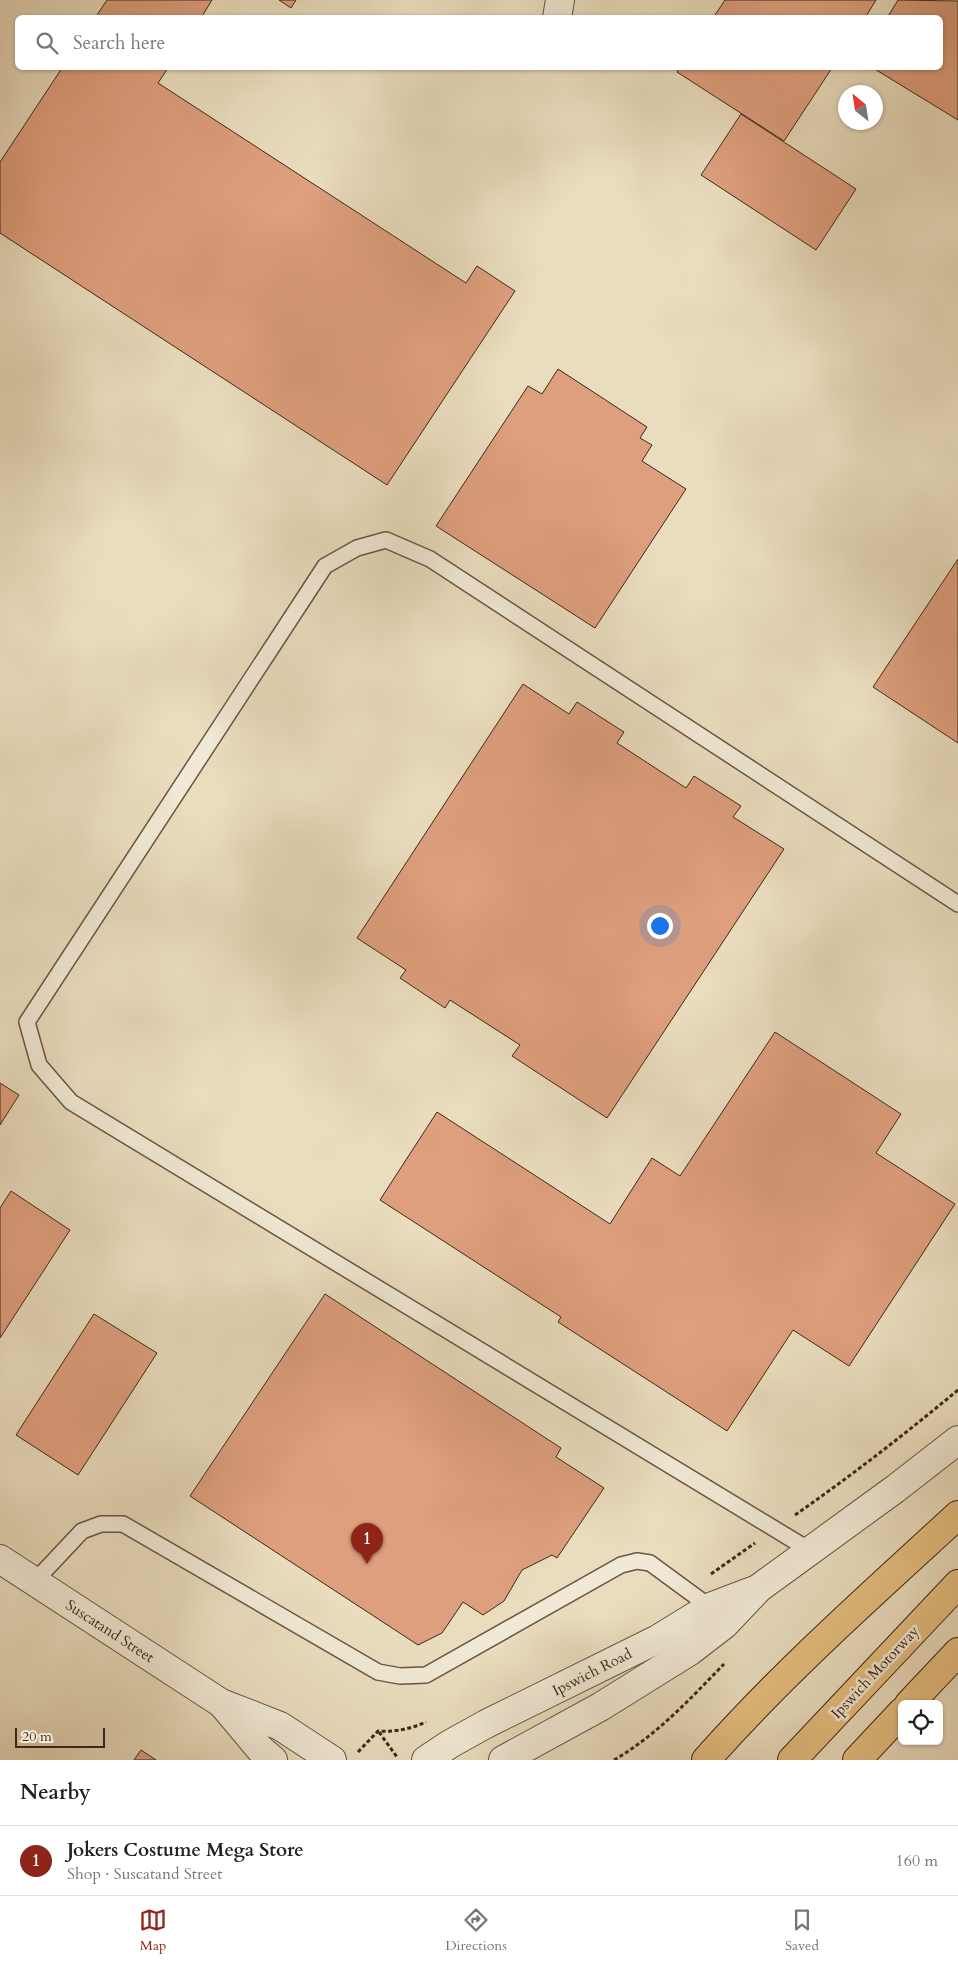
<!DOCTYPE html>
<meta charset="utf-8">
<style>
body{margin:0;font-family:Cardo,serif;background:#f6f6f6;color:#222}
.controls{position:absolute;right:15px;bottom:15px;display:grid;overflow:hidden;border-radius:8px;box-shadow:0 1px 4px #0004}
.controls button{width:45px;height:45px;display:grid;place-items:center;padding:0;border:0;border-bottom:1px solid #e0e0e0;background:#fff;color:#222;font:25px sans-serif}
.compass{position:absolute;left:838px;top:85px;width:45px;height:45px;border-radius:50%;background:#fff;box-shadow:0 1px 4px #0004;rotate:330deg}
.scale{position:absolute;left:15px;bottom:12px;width:90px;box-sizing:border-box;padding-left:5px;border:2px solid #3d2919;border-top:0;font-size:14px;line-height:18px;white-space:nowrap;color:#3d2919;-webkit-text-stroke:4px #f1e9d5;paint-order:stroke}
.you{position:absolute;left:659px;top:925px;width:18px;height:18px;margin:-12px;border:4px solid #fff;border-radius:50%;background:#1a73e8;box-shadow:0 0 0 8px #1a73e833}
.badge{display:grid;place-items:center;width:32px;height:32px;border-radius:50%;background:#8f2418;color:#fff;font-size:16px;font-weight:700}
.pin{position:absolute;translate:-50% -41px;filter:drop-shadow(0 1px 2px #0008)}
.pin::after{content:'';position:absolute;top:26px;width:18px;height:15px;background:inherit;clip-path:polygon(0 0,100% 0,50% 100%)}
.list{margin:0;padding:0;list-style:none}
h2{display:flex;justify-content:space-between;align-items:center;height:65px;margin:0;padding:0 20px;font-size:21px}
h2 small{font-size:16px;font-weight:400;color:#767676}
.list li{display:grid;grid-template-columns:32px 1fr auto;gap:15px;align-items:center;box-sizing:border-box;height:70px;padding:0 20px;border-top:1px solid #e0e0e0}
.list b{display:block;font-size:19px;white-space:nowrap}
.list p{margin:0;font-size:16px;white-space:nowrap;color:#767676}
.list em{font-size:16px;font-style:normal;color:#767676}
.icon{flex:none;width:28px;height:28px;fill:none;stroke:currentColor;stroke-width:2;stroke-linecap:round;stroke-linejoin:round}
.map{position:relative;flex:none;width:958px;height:1760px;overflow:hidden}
.search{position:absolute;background:#fff;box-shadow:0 1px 4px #0004;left:15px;right:15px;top:15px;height:55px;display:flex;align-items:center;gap:12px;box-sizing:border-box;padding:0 18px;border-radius:8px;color:#767676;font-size:19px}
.sheet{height:135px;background:#fff}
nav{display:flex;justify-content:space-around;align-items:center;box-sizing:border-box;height:70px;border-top:1px solid #e0e0e0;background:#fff;font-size:14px;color:#767676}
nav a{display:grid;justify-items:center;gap:2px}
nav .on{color:#8f2418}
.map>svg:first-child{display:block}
.building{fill:#de9f7e;stroke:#3d2919}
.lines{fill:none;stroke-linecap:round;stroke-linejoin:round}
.lane-casing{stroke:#685642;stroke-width:18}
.street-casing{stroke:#685642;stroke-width:30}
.highway-casing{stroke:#3d2919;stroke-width:30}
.path{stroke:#3d2919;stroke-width:3;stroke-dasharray:4 2.5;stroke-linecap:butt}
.lane{stroke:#f1e9d5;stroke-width:15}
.street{stroke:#f1e9d5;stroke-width:28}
.highway{stroke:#e5be7f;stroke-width:28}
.labels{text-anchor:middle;stroke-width:5;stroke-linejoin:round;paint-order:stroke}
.street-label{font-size:15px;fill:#3d2919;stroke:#f1e9d5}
</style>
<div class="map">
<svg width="958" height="1760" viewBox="0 0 958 1760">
<rect width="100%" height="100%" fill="#eaddbe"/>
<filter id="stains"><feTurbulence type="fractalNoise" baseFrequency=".004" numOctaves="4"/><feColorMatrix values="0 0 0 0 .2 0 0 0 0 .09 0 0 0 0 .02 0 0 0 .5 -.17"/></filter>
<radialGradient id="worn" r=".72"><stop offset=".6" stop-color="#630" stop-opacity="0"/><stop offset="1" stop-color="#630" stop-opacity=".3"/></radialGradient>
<g class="building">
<path d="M 107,0 L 212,0 L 201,18 L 95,18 Z"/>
<path d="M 279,0 L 296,0 L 291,8 Z"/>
<path d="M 725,0 L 876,0 L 865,18 L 713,18 Z"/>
<path d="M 898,0 L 958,1 L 958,120 L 873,68 L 940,68 L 940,18 L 887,18 Z"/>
<path d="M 62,68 L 168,68 L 158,83 L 466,283 L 477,266 L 515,291 L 387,485 L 0,233 L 0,162 Z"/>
<path d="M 680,68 L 832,68 L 784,141 L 677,72 Z"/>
<path d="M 741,114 L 856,189 L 816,250 L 701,175 Z"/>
<path d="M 558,369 L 647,427 L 640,438 L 652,445 L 642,461 L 686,489 L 595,628 L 436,526 L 528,386 L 542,394 Z"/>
<path d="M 958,559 L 958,743 L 873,687 Z"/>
<path d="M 523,684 L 569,714 L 577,702 L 624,732 L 617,743 L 686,788 L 694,776 L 741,806 L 733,817 L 784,849 L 607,1118 L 512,1056 L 520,1045 L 450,1000 L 445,1008 L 400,978 L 406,970 L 357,938 Z"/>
<path d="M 775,1032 L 901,1114 L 876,1153 L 955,1204 L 849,1366 L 793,1330 L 727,1431 L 558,1322 L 561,1317 L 380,1200 L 437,1112 L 610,1224 L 652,1158 L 680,1176 Z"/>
<path d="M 0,1083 L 19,1095 L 0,1125 Z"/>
<path d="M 11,1191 L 70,1230 L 0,1338 L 0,1208 Z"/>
<path d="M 325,1294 L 561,1448 L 556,1457 L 604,1488 L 557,1558 L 552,1555 L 522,1570 L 504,1601 L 483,1615 L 463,1602 L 442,1633 L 418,1645 L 190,1496 Z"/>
<path d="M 94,1314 L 157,1353 L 78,1475 L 16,1435 Z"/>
<path d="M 141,1750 L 156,1760 L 134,1760 Z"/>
</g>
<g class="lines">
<defs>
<g id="lane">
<path d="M 811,1551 L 71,1102 L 39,1065 L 27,1022 L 325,566 L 357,548 L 386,540 L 430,559 L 958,904"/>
<path d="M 35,1581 L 82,1531 L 101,1524 L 123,1524 L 378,1672 L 400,1676 L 426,1675 L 621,1565 L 637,1561 L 650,1563 L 710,1607"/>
</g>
<g id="street">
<path d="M 557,18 L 560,0"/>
<path d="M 0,1559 L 221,1703 L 280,1726 L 332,1760"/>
<path d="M 224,1706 L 260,1749 L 273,1760"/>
<path d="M 426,1760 L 450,1744 L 486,1724 L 658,1639 L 710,1607 L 752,1591"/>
<path d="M 503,1760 L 600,1707 L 690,1651 L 725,1624 L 759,1588 L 895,1489 L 958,1440"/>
</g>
<g id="highway">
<path d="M 909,1704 L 958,1652"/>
<path d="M 706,1760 C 784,1672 872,1594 958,1515"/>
<path d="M 792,1760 L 958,1584"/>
<path d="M 857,1760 L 902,1712"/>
</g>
</defs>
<use href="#lane" class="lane-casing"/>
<use href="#street" class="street-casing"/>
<use href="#highway" class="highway-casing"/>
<g class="path">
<path d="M 795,1515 C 851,1476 905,1434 958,1390"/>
<path d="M 711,1574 L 755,1543"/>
<path d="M 379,1732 L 397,1757"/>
<path d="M 358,1752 L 378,1731 C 396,1732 410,1729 426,1722"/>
<path d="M 614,1760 C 657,1735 690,1699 724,1664"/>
</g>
<use href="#lane" class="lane"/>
<use href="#street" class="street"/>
<use href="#highway" class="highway"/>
</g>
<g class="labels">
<g class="street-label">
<text transform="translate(110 1631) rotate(33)" y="5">Suscatand Street</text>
<text transform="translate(592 1672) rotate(-27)" y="5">Ipswich Road</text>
<text transform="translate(875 1672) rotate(-47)" y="5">Ipswich Motorway</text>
</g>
</g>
<rect width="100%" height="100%" filter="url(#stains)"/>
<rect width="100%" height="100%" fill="url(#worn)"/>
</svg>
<div class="controls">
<button><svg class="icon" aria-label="locate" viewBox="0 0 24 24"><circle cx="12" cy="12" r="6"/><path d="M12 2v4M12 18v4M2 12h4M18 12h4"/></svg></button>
</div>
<svg class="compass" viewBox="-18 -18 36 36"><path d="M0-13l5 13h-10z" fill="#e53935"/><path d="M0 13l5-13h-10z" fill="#767676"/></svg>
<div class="scale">20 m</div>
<div class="you"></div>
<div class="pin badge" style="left:367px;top:1564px">1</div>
<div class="search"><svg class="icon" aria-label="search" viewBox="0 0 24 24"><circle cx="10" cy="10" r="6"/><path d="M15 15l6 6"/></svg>Search here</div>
</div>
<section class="sheet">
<h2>Nearby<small></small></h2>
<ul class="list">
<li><span class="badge">1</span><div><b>Jokers Costume Mega Store</b><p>Shop · Suscatand Street</p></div><em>160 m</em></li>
</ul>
</section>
<nav>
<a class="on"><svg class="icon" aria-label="map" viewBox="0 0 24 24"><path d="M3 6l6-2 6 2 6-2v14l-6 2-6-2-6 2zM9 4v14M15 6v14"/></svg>Map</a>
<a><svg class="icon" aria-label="directions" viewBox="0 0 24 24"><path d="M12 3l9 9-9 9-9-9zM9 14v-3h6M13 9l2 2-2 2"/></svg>Directions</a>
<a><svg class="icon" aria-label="saved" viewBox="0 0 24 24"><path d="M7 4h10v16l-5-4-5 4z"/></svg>Saved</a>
</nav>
